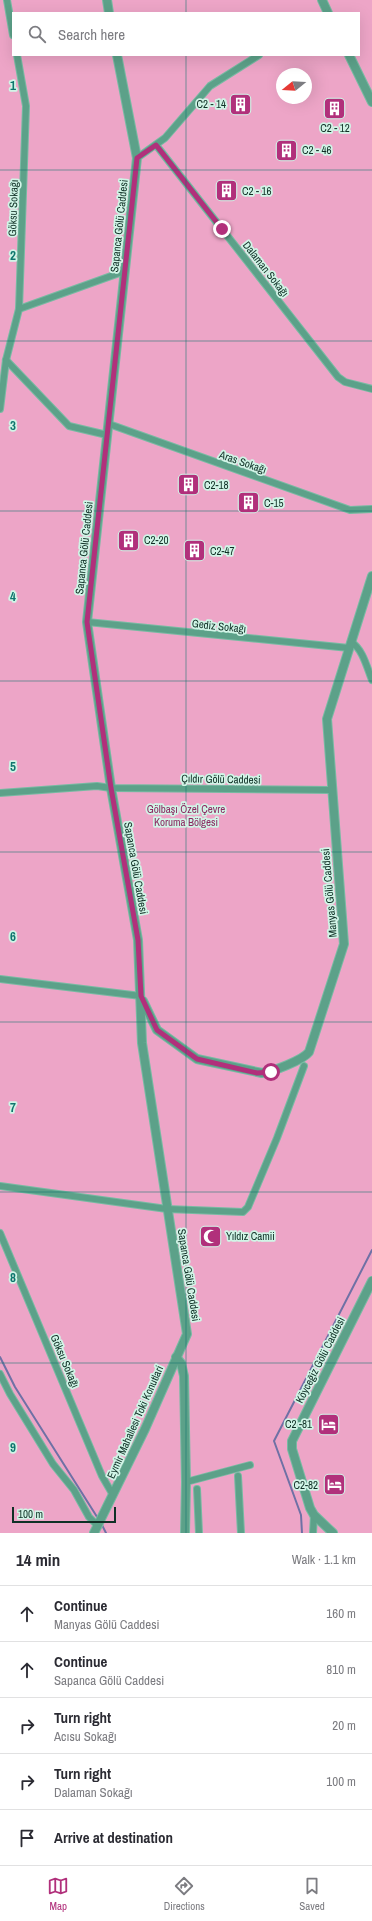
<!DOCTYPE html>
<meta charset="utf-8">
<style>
body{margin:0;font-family:"Archivo Narrow",sans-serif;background:#f2f2f3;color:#2b2b33}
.compass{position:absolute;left:276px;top:68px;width:36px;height:36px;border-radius:50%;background:#fff;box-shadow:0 4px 16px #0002;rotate:252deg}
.scale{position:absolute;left:12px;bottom:10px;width:104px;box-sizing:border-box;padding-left:4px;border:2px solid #103026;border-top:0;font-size:11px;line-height:14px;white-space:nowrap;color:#103026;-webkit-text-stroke:3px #d1f5e7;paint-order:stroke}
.stop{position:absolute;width:12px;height:12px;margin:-9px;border:3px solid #b1307b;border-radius:50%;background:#fff}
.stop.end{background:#b1307b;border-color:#fff;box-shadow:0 1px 4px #0008}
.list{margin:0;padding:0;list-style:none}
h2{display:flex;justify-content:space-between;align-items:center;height:52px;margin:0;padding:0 16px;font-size:17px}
h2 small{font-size:13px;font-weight:400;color:#7c7c81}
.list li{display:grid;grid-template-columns:26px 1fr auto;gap:12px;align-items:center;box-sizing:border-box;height:56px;padding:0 16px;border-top:1px solid #e1e1e2}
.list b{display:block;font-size:15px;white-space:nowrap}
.list p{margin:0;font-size:13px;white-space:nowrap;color:#7c7c81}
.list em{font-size:13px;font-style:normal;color:#7c7c81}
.icon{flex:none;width:22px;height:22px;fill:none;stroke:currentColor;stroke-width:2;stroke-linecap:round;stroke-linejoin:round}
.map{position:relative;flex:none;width:372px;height:1533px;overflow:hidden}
.search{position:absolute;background:#fff;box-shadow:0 4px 16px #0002;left:12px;right:12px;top:12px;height:44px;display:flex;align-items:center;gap:10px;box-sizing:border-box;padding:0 14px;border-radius:0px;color:#7c7c81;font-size:15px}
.sheet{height:332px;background:#fff}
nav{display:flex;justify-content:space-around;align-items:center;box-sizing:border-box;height:56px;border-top:1px solid #e1e1e2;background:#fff;font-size:11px;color:#7c7c81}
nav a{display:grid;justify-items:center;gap:2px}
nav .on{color:#b1307b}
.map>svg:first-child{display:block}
.green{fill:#eda5c7;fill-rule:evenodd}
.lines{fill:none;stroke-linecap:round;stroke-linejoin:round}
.stream{stroke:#6f71a5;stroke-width:2}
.minor-casing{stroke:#78baa3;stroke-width:8}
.tertiary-casing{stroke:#78baa3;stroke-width:10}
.minor{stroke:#5ca189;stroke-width:6}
.tertiary{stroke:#5ca189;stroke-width:8}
.route{stroke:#b1307b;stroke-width:5}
.grid{fill:none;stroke:#0f766e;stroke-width:1;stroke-opacity:0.55}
.labels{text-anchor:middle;stroke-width:3.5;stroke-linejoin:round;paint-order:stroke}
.poi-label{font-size:11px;fill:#103026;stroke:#d1f5e7;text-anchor:start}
.street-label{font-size:11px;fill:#103026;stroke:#d1f5e7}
.park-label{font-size:11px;fill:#8b2860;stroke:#d1f5e7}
.grid-label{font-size:13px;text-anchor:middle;font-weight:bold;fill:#0f766e;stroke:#d1f5e7;stroke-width:3.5;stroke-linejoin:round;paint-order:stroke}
</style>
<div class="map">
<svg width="372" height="1533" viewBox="0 0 372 1533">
<rect width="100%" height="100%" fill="#92ddc2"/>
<path class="green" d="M 0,0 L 372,0 L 372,1533 L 0,1533 ZM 13,13 L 359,13 L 359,55 L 13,55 ZM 282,74 L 306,74 L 306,98 L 282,98 Z"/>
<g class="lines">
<g class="stream">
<path d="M 0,1357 L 15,1387 L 99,1520"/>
<path d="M 101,1523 L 106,1533"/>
<path d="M 302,1533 L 301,1515 L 274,1441 L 372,1250"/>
</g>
<defs>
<g id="minor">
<path d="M 7,0 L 13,35"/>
<path d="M 156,145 L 338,377 L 345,382 L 372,389"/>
<path d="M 137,158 L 165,138 L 210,86 L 259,55"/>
<path d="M 19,309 L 125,271"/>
<path d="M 6,360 L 69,426 L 107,435"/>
<path d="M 0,409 L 6,360 L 19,309 L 26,106 L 17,55"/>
<path d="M 109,424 L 350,510 L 372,509"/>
<path d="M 87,622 L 349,648"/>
<path d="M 351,642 C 363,649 367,668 372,680"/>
<path d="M 0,793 L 97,786 L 111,788 L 332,790"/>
<path d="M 0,979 L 141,996"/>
<path d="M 0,1186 L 167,1209 L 243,1212 L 248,1207 L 277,1138 L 304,1066"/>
<path d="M 0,1233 L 102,1476 L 113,1495"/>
<path d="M 0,1374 L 10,1394 L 53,1464 L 74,1490 L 89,1517 L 98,1526"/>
<path d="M 238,1476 L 241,1533"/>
<path d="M 186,1482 L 250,1465"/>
<path d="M 197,1489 L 199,1533"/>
<path d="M 313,1533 L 314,1515"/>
</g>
<g id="tertiary">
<path d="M 107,0 L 109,13"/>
<path d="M 322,0 L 328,13"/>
<path d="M 349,55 L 372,102"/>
<path d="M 143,1001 L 157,1030 L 197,1059 L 262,1073 C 272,1072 303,1060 309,1052 L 344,944 L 327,719 L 372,576"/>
<path d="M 176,1357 L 181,1363 L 184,1376 L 186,1482 L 185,1533"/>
<path d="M 94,1533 L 145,1429 L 187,1334 L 142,1043 L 138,940 L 111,788 L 87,622 L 137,158 L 117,55"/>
<path d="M 333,1533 L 314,1515 L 310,1508 L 292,1449 L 292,1441 L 372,1281"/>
</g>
</defs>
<use href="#minor" class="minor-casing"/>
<use href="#tertiary" class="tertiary-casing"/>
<use href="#minor" class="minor"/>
<use href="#tertiary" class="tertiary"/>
</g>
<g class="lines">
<path class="route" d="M 222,229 L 156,145 L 137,158 L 87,622 L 111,788 L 138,940 L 141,996 L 157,1030 L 197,1059 L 257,1073 L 271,1072"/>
</g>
<path class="grid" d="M 186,0 L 186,13M 186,55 L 186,1533M 0,170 L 372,170M 0,341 L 372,341M 0,511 L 372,511M 0,681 L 372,681M 0,852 L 372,852M 0,1022 L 372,1022M 0,1192 L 372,1192M 0,1363 L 372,1363"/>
<defs>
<symbol id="building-square" viewBox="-11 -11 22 22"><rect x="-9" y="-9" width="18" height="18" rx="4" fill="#b1307b" stroke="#d1f5e7"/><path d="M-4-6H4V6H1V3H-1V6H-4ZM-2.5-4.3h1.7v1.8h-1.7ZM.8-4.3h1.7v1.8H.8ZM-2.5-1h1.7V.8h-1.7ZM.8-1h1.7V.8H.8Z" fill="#fff"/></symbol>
<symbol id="mosque-square" viewBox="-11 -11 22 22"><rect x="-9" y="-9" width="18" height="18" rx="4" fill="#b1307b" stroke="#d1f5e7"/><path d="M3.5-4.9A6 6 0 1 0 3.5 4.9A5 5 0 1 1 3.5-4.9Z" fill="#fff"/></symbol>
<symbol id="hotel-square" viewBox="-11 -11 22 22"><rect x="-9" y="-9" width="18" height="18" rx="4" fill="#b1307b" stroke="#d1f5e7"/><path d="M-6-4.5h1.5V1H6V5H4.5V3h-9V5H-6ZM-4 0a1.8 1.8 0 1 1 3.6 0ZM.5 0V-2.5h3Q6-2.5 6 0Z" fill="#fff"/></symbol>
</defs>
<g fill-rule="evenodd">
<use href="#building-square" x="228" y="92" width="25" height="25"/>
<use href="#building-square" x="322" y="96" width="25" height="25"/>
<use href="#building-square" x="274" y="138" width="25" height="25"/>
<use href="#building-square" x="214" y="178" width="25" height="25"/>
<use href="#building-square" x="176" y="472" width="25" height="25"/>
<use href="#building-square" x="236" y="490" width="25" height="25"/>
<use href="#building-square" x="116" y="528" width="25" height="25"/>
<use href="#building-square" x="182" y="538" width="25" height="25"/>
<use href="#mosque-square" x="198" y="1224" width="25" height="25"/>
<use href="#hotel-square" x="316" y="1412" width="25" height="25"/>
<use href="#hotel-square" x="322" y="1472" width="25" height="25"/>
</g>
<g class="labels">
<g class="poi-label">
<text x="226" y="108" text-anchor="end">C2 - 14</text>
<text x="335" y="132" text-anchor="middle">C2 - 12</text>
<text x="302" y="154">C2 - 46</text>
<text x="242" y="195">C2 - 16</text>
<text x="204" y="489">C2-18</text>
<text x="264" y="507">C-15</text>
<text x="144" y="544">C2-20</text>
<text x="210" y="555">C2-47</text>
<text x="226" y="1240">Yıldız Camii</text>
<text x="312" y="1428" text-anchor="end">C2 -81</text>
<text x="318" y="1489" text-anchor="end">C2-82</text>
</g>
<g class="street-label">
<text transform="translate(13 208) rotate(-88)" y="4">Göksu Sokağı</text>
<text transform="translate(119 226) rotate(-84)" y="4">Sapanca Gölü Caddesi</text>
<text transform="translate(266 269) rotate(52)" y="4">Dalaman Sokağı</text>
<text transform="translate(243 462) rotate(19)" y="4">Aras Sokağı</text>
<text transform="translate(84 548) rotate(-84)" y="4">Sapanca Gölü Caddesi</text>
<text transform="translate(219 626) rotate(6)" y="4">Gediz Sokağı</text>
<text transform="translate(221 779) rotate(1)" y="4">Çıldır Gölü Caddesi</text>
<text transform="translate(136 868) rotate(80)" y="4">Sapanca Gölü Caddesi</text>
<text transform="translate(329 893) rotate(-95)" y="4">Manyas Gölü Caddesi</text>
<text transform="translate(189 1275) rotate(81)" y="4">Sapanca Gölü Caddesi</text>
<text transform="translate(320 1360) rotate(-63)" y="4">Köyceğiz Gölü Caddesi</text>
<text transform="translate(65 1361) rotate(67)" y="4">Göksu Sokağı</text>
<text transform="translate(135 1422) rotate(-66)" y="4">Eymir Mahallesi Toki Konutlari</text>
</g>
<g class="park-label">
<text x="186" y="813">Gölbaşı Özel Çevre<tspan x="186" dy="13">Koruma Bölgesi</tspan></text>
</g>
</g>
<g class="grid-label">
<text x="13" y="90">1</text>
<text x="13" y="260">2</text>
<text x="13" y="430">3</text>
<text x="13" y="601">4</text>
<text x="13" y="771">5</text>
<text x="13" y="941">6</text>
<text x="13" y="1112">7</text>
<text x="13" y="1282">8</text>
<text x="13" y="1452">9</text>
</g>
</svg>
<svg class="compass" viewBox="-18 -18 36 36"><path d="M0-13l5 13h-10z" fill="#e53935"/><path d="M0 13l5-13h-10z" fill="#7c7c81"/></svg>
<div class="scale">100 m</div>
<div class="stop" style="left:271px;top:1072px"></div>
<div class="stop end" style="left:222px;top:229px"></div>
<div class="search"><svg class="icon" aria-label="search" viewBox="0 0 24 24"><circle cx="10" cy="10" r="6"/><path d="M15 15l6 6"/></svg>Search here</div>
</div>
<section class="sheet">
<h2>14 min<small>Walk · 1.1 km</small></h2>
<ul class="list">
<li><svg class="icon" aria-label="ahead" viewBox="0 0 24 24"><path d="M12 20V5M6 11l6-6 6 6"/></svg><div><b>Continue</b><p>Manyas Gölü Caddesi</p></div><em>160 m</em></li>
<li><svg class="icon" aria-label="ahead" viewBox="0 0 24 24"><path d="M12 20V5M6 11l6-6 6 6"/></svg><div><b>Continue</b><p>Sapanca Gölü Caddesi</p></div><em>810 m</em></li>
<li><svg class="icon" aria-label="right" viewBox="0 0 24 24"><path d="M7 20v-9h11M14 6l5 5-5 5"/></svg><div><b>Turn right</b><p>Acısu Sokağı</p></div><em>20 m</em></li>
<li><svg class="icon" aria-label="right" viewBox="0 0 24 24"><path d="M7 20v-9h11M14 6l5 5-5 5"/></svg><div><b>Turn right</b><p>Dalaman Sokağı</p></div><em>100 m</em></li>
<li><svg class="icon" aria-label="arrive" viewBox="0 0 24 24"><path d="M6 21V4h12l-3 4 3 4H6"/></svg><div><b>Arrive at destination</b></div></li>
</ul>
</section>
<nav>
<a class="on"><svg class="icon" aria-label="map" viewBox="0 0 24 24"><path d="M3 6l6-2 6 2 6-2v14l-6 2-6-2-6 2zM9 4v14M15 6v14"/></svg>Map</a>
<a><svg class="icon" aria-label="directions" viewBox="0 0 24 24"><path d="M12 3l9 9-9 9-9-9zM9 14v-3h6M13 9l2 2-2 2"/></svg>Directions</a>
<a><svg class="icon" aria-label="saved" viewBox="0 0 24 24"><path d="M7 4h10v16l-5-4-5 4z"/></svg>Saved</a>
</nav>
